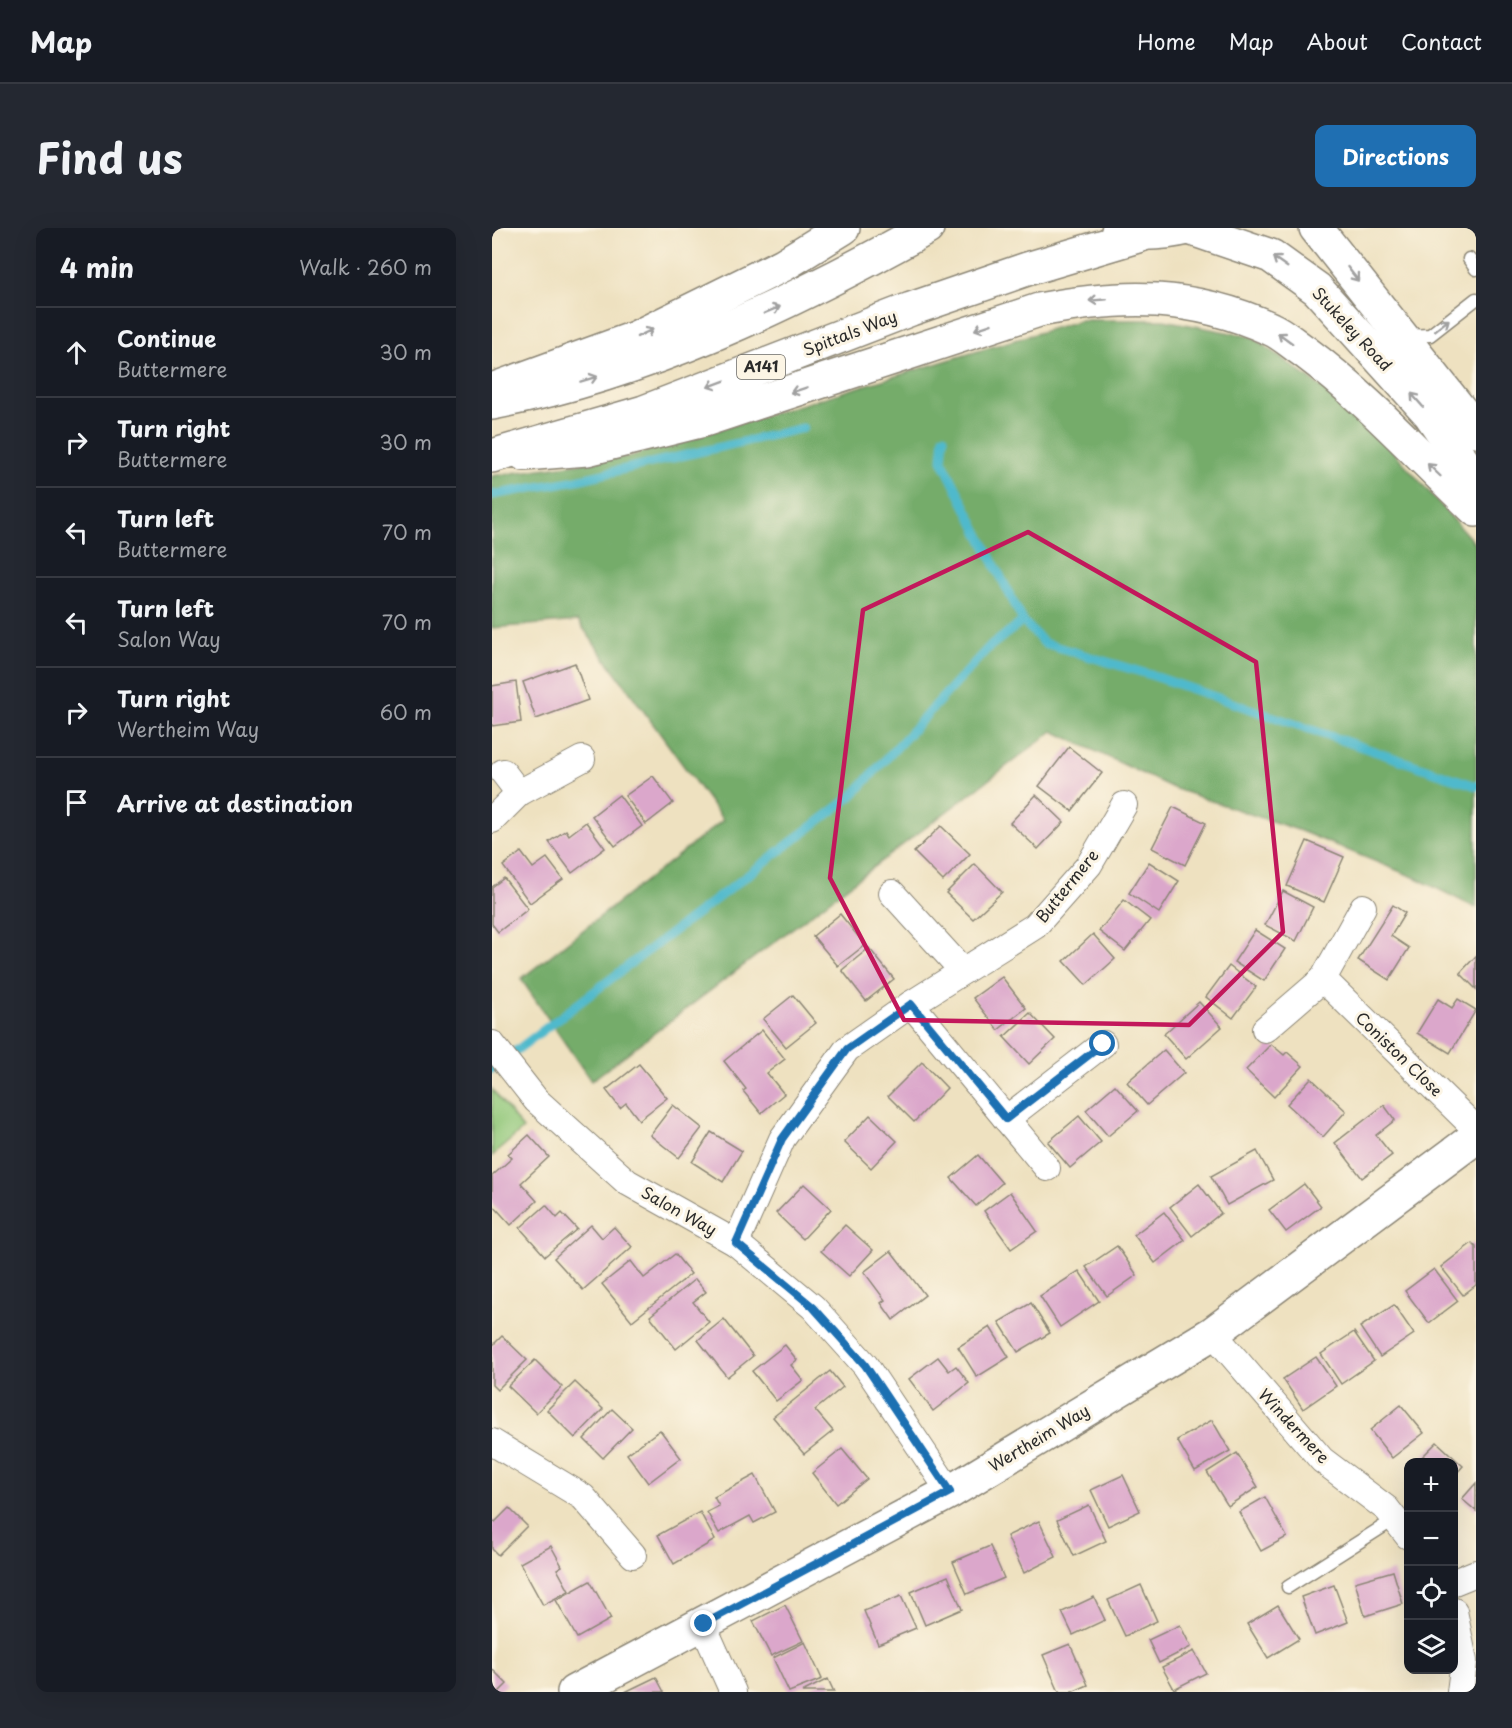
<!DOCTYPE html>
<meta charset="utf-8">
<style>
body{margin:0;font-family:"Playpen Sans",sans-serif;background:#242831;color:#f1f3f6}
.controls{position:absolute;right:18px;bottom:18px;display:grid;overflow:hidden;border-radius:12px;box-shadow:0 6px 24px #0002}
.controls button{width:54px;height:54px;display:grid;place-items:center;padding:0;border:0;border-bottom:2px solid #363941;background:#171b24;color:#f1f3f6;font:30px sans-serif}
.stop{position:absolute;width:18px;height:18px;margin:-14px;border:4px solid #1f6fb2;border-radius:50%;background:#fff}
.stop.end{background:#1f6fb2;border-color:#fff;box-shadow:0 2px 6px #0008}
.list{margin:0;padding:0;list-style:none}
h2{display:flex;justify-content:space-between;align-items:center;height:78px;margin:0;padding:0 24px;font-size:26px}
h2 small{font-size:20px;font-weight:400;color:#9ea1a6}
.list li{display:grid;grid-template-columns:39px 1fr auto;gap:18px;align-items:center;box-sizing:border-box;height:90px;padding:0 24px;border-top:2px solid #363941}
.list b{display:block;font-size:22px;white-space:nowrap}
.list p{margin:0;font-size:20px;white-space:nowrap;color:#9ea1a6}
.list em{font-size:20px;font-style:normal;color:#9ea1a6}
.icon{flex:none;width:33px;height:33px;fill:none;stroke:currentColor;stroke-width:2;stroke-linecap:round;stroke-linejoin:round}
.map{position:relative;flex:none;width:984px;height:1464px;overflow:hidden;border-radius:12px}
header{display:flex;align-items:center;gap:36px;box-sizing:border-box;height:84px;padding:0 30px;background:#171b24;border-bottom:2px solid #363941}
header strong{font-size:28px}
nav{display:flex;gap:33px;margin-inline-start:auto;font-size:21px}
.intro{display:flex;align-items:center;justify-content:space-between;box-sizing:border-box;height:144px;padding:0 36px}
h1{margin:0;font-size:42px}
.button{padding:15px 27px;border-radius:12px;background:#1f6fb2;color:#fff;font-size:21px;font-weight:700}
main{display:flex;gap:36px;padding:0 36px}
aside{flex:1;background:#171b24;border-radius:12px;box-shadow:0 6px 24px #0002}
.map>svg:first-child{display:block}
.green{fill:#92c87a;stroke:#5e7a52;stroke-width:1.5}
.forest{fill:#75ac6a;stroke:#506c4a;stroke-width:1.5}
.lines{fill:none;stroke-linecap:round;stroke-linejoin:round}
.stream{stroke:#4fb9cc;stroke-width:9}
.building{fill:#dba7cb}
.lane-casing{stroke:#8c8676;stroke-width:15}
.street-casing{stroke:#8c8676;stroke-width:28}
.secondary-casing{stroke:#8c8676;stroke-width:36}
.highway-casing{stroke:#8c8676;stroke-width:36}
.lane{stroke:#fff;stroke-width:12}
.street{stroke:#fff;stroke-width:26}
.secondary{stroke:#fff;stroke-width:33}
.highway{stroke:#fff;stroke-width:33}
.oneway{stroke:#a0a0a0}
.route{stroke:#1f6fb2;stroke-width:8}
.marked{fill:none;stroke:#c2185b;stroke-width:4.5;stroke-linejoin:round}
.labels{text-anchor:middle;stroke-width:6;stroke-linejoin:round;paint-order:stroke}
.shield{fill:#fcf5e5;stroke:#6a6863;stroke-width:1.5}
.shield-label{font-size:15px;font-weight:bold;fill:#2b2b2b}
.street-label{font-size:16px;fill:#2b2b2b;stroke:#fcf5e5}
</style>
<header>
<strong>Map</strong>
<nav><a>Home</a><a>Map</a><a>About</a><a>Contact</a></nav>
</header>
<div class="intro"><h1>Find us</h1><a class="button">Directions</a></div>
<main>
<aside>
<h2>4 min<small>Walk · 260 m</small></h2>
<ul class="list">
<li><svg class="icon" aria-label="ahead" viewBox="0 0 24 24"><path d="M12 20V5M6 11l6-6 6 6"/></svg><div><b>Continue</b><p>Buttermere</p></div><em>30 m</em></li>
<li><svg class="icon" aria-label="right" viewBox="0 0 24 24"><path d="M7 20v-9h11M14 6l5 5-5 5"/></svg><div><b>Turn right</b><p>Buttermere</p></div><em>30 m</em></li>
<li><svg class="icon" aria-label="left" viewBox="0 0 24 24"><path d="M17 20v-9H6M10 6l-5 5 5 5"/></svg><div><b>Turn left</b><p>Buttermere</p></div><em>70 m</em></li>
<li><svg class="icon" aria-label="left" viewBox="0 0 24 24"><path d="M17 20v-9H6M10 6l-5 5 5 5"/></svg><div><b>Turn left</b><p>Salon Way</p></div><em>70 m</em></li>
<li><svg class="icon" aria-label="right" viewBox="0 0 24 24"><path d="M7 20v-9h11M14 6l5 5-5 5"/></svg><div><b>Turn right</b><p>Wertheim Way</p></div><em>60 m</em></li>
<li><svg class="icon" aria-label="arrive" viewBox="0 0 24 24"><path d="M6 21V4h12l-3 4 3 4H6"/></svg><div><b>Arrive at destination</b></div></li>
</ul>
</aside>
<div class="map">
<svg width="984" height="1464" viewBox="0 0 984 1464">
<rect width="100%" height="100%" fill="#fcf5e5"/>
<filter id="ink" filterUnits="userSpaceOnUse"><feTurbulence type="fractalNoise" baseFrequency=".0167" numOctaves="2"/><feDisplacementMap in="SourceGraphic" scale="12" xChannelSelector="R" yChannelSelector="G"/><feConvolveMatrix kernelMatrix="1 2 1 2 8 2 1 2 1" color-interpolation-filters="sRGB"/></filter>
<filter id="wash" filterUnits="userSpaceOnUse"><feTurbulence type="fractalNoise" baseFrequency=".008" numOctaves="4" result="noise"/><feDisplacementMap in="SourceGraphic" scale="24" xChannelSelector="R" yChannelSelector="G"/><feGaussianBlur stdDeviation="1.35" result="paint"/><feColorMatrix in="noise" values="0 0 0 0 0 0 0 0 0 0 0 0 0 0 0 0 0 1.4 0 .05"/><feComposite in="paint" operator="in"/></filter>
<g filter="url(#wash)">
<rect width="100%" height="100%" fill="#eee1c0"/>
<path class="green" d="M 0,861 L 31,901 L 0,928 Z"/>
<path class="forest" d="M 589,92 L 672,92 L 760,109 L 872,190 L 984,317 L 984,680 L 924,650 L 806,602 L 681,560 L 561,503 L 99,853 L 29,751 L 231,592 L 86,393 L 0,400 L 0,248 L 139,228 Z"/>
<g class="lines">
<g class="stream">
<path d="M 452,209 L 450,232 L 531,393"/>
<path d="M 0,267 L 85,252 L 311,200"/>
<path d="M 0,841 L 360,568 L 496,420 L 531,393 L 552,415 L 659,447 L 984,558"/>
</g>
</g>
<g id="blocks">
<g class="building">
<path d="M 83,435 L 96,472 L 44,491 L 31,454 Z"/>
<path d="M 24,454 L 29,494 L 0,498 L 0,458 Z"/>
<path d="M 577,519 L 610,545 L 580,583 L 547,558 Z"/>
<path d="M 161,548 L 181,575 L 154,596 L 133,568 Z"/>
<path d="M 127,567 L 150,598 L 123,618 L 100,588 Z"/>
<path d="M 544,567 L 572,594 L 546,621 L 518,595 Z"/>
<path d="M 681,579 L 714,595 L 693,637 L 660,620 Z"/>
<path d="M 94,594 L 113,620 L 80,645 L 57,614 L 74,602 L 77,607 Z"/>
<path d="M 449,598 L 478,626 L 451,653 L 422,624 Z"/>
<path d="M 815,613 L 852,629 L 832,674 L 795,658 Z"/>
<path d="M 29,624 L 41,640 L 55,630 L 71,651 L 38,675 L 11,638 Z"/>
<path d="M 657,634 L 687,653 L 667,685 L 637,665 Z"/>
<path d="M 483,636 L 510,664 L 481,691 L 454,665 Z"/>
<path d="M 12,650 L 36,681 L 6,704 L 0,696 L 0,659 Z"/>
<path d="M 791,663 L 821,679 L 804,713 L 773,697 Z"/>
<path d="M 632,672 L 658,692 L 633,723 L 607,703 Z"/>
<path d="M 901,677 L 913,685 L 899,708 L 917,720 L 897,752 L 866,732 Z"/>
<path d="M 348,686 L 373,717 L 346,738 L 321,708 Z"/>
<path d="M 763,702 L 793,721 L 772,753 L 742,734 Z"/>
<path d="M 601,706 L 623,731 L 594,757 L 572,733 Z"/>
<path d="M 377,720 L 402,751 L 374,773 L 350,742 Z"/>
<path d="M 984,728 L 984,761 L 968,745 Z"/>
<path d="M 737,738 L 764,759 L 741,790 L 714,769 Z"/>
<path d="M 510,749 L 534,780 L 506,802 L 481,770 Z"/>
<path d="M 301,767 L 324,795 L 294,819 L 271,791 Z"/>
<path d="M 946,771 L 960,780 L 966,771 L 984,782 L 958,825 L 925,805 Z"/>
<path d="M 707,774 L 730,799 L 694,831 L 672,806 Z"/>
<path d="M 538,785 L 563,811 L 537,836 L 512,809 Z"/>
<path d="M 270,802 L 293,831 L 275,845 L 292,866 L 269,885 L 251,863 L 254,861 L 232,833 Z"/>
<path d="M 779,816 L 792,827 L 795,824 L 811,838 L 782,869 L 754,842 Z"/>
<path d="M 672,822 L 692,845 L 655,877 L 635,854 Z"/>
<path d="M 430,834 L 455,860 L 422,894 L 396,868 Z"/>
<path d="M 147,836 L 175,870 L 147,892 L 134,875 L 128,880 L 114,862 Z"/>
<path d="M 819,850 L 854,883 L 831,909 L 795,876 Z"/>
<path d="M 623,857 L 646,883 L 616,908 L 594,882 Z"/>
<path d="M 181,877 L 210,900 L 187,930 L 158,907 Z"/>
<path d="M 892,877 L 903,892 L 884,907 L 900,927 L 870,950 L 843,915 Z"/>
<path d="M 378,887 L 405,913 L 379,940 L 352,914 Z"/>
<path d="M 587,888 L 609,914 L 578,940 L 556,914 Z"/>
<path d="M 219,904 L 250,923 L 231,954 L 200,934 Z"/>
<path d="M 37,907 L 57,929 L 29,955 L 45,973 L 19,997 L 0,976 L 0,948 L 20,930 L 16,926 Z"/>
<path d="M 765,923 L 781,952 L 735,977 L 719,948 Z"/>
<path d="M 486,927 L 510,955 L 484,978 L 459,950 Z"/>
<path d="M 312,956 L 339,981 L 311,1011 L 284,985 Z"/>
<path d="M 707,956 L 729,985 L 700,1008 L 678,979 Z"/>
<path d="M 812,956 L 829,978 L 794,1004 L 777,982 Z"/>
<path d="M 518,964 L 545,1003 L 519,1021 L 492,983 Z"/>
<path d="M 54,977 L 65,990 L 70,985 L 85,1001 L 53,1028 L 28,1000 Z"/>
<path d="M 672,984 L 693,1012 L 663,1035 L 642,1007 Z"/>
<path d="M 99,997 L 110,1010 L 122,999 L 140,1019 L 91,1062 L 62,1030 Z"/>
<path d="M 353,997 L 381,1022 L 357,1048 L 329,1023 Z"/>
<path d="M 980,1015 L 984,1019 L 984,1057 L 971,1067 L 949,1039 Z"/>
<path d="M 625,1018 L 645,1047 L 615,1068 L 594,1039 Z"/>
<path d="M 399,1023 L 433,1067 L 401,1092 L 389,1075 L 393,1072 L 372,1044 Z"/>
<path d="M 183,1026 L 199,1046 L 140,1093 L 110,1056 L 139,1033 L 152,1050 Z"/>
<path d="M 942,1041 L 966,1073 L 937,1095 L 913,1063 Z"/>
<path d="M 587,1043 L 607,1073 L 568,1099 L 548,1068 Z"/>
<path d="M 203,1051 L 214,1064 L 201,1074 L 217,1094 L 184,1121 L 158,1088 Z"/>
<path d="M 539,1075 L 558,1105 L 526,1124 L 507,1094 Z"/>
<path d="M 902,1077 L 922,1106 L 888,1129 L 868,1099 Z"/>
<path d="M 232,1091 L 261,1128 L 235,1149 L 206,1112 Z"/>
<path d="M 498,1099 L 517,1129 L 485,1149 L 466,1119 Z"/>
<path d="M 862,1104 L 882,1133 L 849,1156 L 829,1126 Z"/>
<path d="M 10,1108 L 35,1132 L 5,1162 L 0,1157 L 0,1118 Z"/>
<path d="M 293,1117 L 305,1132 L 299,1137 L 311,1152 L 284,1173 L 260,1143 Z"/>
<path d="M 446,1129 L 457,1143 L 464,1138 L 477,1155 L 441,1183 L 417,1151 Z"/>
<path d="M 824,1129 L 844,1158 L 811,1181 L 791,1151 Z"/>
<path d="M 43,1132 L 70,1159 L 44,1185 L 16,1158 Z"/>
<path d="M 338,1143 L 351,1159 L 323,1182 L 341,1203 L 312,1226 L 281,1189 Z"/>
<path d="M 83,1154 L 111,1181 L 83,1210 L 55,1182 Z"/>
<path d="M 909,1177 L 932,1205 L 900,1230 L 878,1202 Z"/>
<path d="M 120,1181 L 140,1200 L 111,1230 L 92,1211 Z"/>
<path d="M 720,1192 L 738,1223 L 703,1243 L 685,1212 Z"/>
<path d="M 168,1202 L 189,1230 L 156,1255 L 135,1226 Z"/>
<path d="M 945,1214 L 971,1238 L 962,1248 L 962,1234 L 925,1234 Z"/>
<path d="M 350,1221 L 375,1251 L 344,1276 L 320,1245 Z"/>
<path d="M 745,1225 L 766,1259 L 736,1278 L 715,1244 Z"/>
<path d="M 263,1247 L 283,1284 L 262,1295 L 258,1288 L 227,1305 L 215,1284 L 227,1278 L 222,1269 Z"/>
<path d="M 631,1247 L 648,1283 L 616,1298 L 599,1262 Z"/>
<path d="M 984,1255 L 984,1283 L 970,1271 Z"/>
<path d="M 773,1269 L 795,1309 L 769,1323 L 747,1284 Z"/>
<path d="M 597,1277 L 614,1313 L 582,1328 L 565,1292 Z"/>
<path d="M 17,1280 L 35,1298 L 6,1327 L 0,1321 L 0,1292 L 3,1294 Z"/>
<path d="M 208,1284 L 223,1312 L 182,1336 L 166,1307 Z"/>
<path d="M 547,1293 L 564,1329 L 532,1345 L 515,1308 Z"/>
<path d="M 59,1318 L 70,1338 L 65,1341 L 77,1363 L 51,1377 L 28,1335 Z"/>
<path d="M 498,1318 L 512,1350 L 475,1366 L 461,1334 Z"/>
<path d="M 901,1343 L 911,1376 L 873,1388 L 863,1354 Z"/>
<path d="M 456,1348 L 470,1381 L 433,1397 L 419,1364 Z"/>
<path d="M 98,1353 L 119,1391 L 85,1410 L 64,1372 Z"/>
<path d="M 649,1357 L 665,1393 L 633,1408 L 616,1372 Z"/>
<path d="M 842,1357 L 856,1394 L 823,1407 L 809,1369 Z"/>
<path d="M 409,1368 L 424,1400 L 386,1416 L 372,1383 Z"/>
<path d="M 602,1369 L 613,1392 L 581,1407 L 570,1384 Z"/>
<path d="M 293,1377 L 311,1413 L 279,1428 L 261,1393 Z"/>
<path d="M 786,1377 L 807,1411 L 776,1430 L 755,1396 Z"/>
<path d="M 688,1397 L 699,1419 L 667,1435 L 656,1412 Z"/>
<path d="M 313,1414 L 330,1451 L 297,1464 L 281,1430 Z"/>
<path d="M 578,1416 L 596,1457 L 580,1464 L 567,1464 L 551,1427 Z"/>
<path d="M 702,1423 L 714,1445 L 682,1461 L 670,1439 Z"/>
<path d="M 0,1441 L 15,1456 L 7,1464 L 0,1464 Z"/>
<path d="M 164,1449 L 172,1464 L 133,1464 Z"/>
<path d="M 336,1451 L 342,1464 L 310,1464 Z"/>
</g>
</g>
</g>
<g filter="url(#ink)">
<use href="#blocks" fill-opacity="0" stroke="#8c8676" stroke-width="1.5"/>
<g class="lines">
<defs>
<g id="lane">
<path d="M 977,31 L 984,41"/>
<path d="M 914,108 L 938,107 L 984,71"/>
<path d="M 796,1359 L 903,1291"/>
</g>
<g id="street">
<path d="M 11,544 L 27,565"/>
<path d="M 0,592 L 27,565 L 90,531"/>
<path d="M 400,665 L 471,743"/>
<path d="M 871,679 L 831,751 L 984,901"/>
<path d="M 419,776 L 555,940"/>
<path d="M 773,801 L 831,751"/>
<path d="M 0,816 L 44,872 L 135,954 L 244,1015 L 321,1079 L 373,1137 L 458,1264"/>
<path d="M 514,891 L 611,816"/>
<path d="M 244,1015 L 290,911 L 355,821 L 419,776 L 543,698 L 597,637 L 632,577"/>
<path d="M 721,1105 L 830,1232 L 895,1281 L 916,1308"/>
<path d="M 0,1214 L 91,1269 L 141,1327"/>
<path d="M 962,1354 L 984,1345"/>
<path d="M 962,1383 L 972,1433 L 968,1464"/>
<path d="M 211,1397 L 241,1464"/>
</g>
<g id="secondary">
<path d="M 697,0 L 779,28 L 825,61 L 938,186 L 984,253"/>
<path d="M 824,0 L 984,202"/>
<path d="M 0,162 L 143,110 L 291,37 L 351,0"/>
<path d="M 32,226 L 95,221 L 212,192 L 547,82 C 631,66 700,65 779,101 C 791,106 802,117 813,124 C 875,170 928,229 984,282"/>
<path d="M 82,1464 L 458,1264 L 721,1105 L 984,909"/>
</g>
<g id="highway">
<path d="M 626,3 C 651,7 671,6 696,0"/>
<path d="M 0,175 C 155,145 297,77 435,0"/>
<path d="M 0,228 L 152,184 L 419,81 L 535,41 L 649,7"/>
</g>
</defs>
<use href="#lane" class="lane-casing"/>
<use href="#street" class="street-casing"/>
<use href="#secondary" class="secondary-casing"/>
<use href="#highway" class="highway-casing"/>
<use href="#lane" class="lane"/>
<use href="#street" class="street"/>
<use href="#secondary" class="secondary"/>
<use href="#highway" class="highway"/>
</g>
<defs><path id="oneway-shaft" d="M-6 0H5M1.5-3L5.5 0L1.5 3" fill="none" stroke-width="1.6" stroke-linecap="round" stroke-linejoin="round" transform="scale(1.5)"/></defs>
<g class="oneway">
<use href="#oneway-shaft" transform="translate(788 34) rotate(-145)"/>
<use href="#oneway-shaft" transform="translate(861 46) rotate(52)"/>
<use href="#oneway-shaft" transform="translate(606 72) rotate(175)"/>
<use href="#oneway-shaft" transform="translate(280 82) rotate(-23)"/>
<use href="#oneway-shaft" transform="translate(950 97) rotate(-38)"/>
<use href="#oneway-shaft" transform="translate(491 99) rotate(161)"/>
<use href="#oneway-shaft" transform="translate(153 105) rotate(-26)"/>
<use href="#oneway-shaft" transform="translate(793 110) rotate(-144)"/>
<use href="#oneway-shaft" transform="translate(97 151) rotate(-17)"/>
<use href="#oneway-shaft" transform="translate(224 156) rotate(159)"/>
<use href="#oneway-shaft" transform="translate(307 162) rotate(162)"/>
<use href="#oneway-shaft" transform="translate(925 172) rotate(-131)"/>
<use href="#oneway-shaft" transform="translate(942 242) rotate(-136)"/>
</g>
</g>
<g class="lines" filter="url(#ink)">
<path class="route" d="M 212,1396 L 458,1264 L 373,1137 L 321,1079 L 244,1015 L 290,911 L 355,821 L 419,776 L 514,891 L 611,816"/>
</g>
<path class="marked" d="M 536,304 L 764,434 L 791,704 L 697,797 L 412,792 L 338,650 L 371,382 Z"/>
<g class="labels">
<rect class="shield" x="245" y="127" width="48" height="24" rx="4.5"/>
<g class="shield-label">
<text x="269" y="144">A141</text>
</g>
<g class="street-label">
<text transform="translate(860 101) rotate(47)" y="6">Stukeley Road</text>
<text transform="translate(358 105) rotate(-21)" y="6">Spittals Way</text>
<text transform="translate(575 658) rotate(-51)" y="6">Buttermere</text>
<text transform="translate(907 826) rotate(44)" y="6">Coniston Close</text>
<text transform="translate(187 983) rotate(29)" y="6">Salon Way</text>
<text transform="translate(802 1198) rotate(47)" y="6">Windermere</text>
<text transform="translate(547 1210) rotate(-31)" y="6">Wertheim Way</text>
</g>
</g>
</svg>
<div class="controls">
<button>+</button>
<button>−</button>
<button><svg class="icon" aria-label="locate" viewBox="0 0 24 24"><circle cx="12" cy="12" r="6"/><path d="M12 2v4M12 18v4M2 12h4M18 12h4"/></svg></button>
<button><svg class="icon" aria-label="layers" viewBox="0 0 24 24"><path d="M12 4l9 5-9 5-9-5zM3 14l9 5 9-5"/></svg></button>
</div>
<div class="stop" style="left:611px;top:816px"></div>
<div class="stop end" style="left:212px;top:1396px"></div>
</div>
</main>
